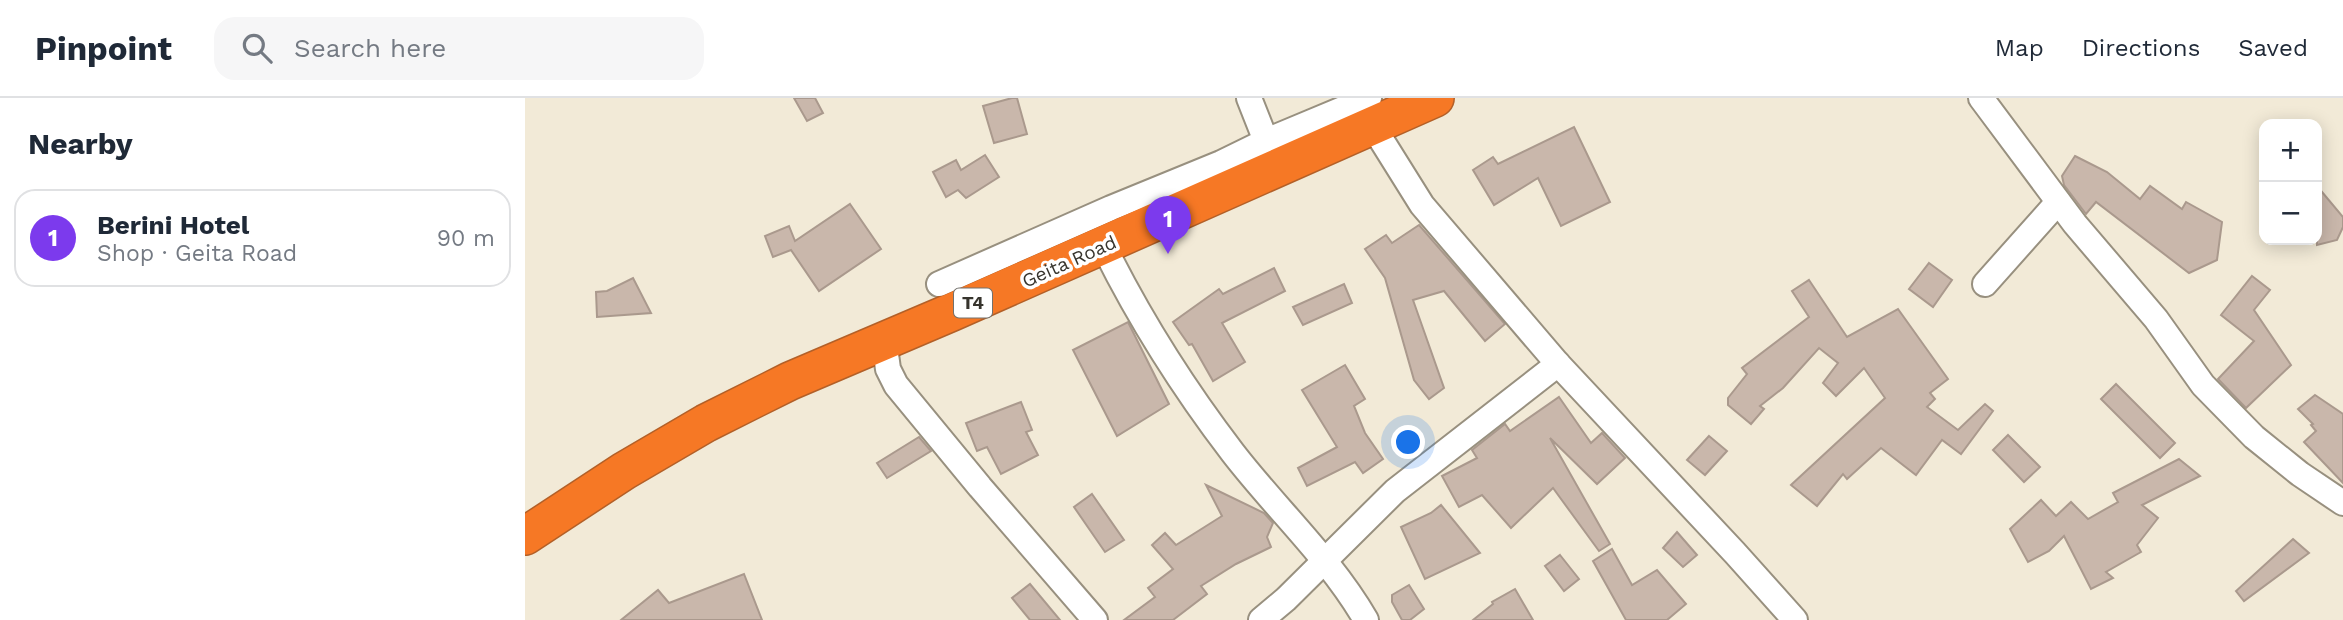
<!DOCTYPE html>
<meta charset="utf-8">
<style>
body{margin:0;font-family:"Work Sans",sans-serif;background:#f6f6f7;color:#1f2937}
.controls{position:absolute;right:21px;top:21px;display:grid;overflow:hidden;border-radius:14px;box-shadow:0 4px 18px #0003}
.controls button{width:63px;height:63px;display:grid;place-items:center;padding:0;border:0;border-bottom:2px solid #e0e1e3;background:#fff;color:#1f2937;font:35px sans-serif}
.you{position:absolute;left:884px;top:345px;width:24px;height:24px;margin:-18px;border:5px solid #fff;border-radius:50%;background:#1a73e8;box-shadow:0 0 0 10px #1a73e833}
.badge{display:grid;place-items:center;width:46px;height:46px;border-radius:50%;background:#7c3aed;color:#fff;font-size:23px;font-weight:700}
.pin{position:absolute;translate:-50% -58px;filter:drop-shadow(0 2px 4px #0008)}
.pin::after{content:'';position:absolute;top:37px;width:24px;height:21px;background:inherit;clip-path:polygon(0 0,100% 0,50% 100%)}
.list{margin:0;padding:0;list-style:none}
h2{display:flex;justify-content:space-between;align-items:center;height:91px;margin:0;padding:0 28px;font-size:30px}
h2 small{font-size:23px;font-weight:400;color:#747a83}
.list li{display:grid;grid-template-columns:46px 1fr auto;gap:21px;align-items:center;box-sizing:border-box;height:98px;margin:0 14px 14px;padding:0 14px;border:2px solid #e0e1e3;border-radius:21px}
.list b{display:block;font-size:26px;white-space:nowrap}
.list p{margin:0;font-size:23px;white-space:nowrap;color:#747a83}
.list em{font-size:23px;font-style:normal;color:#747a83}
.icon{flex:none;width:38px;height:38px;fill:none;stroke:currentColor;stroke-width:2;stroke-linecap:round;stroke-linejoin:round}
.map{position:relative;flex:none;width:1818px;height:522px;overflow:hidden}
header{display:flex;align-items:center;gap:42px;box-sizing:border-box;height:98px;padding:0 35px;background:#fff;border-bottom:2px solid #e0e1e3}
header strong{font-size:33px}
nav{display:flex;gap:38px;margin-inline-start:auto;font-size:24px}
.search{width:490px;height:63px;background:#f6f6f7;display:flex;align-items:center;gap:18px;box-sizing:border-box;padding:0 24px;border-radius:21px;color:#747a83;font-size:26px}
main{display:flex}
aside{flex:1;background:#fff}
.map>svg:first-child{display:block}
.building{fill:#c9b7ab;stroke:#aa998d;stroke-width:2}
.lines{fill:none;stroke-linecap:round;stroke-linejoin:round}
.minor-casing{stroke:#98907f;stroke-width:28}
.highway-casing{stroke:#b36028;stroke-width:40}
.minor{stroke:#fff;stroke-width:24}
.highway{stroke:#f67825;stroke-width:37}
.labels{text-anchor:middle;stroke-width:7;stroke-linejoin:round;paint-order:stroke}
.shield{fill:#fff;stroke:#73716c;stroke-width:2}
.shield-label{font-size:18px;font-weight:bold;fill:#37342d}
.street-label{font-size:19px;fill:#37342d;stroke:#fff}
</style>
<header>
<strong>Pinpoint</strong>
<div class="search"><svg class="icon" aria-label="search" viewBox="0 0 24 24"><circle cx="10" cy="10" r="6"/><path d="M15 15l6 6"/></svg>Search here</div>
<nav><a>Map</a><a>Directions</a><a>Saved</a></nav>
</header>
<main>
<aside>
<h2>Nearby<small></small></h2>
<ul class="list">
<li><span class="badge">1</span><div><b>Berini Hotel</b><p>Shop · Geita Road</p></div><em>90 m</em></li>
</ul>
</aside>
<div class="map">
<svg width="1818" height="522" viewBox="0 0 1818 522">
<rect width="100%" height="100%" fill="#f2ead7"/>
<g class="building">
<path d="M 269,0 L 290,0 L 298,15 L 282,23 Z"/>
<path d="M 487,0 L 492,0 L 502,36 L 469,45 L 458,8 Z"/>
<path d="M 1049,29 L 1085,104 L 1036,128 L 1013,80 L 969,107 L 948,72 L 968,59 L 973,66 Z"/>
<path d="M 460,57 L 474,79 L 441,100 L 433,92 L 421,99 L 408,74 L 431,62 L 436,72 Z"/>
<path d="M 1550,58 L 1582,74 L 1615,101 L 1625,88 L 1657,111 L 1661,104 L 1697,124 L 1692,162 L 1664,175 L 1571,104 L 1561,116 L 1539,87 L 1537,78 Z"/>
<path d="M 1792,88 L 1818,119 L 1818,129 L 1812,142 L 1792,147 Z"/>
<path d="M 325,106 L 356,151 L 294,193 L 266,152 L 248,159 L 240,138 L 264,128 L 270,143 Z"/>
<path d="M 894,127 L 980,226 L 960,243 L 919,193 L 888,202 L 919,290 L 904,301 L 889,282 L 860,180 L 840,151 L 861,137 L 867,145 Z"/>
<path d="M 1404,165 L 1427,182 L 1408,209 L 1384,191 Z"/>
<path d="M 749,170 L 760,193 L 697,225 L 720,264 L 688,283 L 667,246 L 664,247 L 648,224 L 694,191 L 698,196 Z"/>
<path d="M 1727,178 L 1745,192 L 1729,212 L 1766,267 L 1721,310 L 1693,281 L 1729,243 L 1696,217 Z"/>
<path d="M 108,180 L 126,215 L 72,219 L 71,194 L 82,193 Z"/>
<path d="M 1284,182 L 1322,239 L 1373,211 L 1423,281 L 1405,295 L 1410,301 L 1402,309 L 1433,332 L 1460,306 L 1468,313 L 1436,356 L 1417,342 L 1391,377 L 1356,350 L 1322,381 L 1318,376 L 1292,408 L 1266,387 L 1360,300 L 1339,270 L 1311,298 L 1298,285 L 1313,265 L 1294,250 L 1258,290 L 1235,308 L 1239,311 L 1226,326 L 1203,307 L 1203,300 L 1222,276 L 1217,270 L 1284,219 L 1267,193 Z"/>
<path d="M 819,186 L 827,205 L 778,227 L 768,209 Z"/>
<path d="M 603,224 L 644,306 L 592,338 L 548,252 Z"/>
<path d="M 820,267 L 840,301 L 829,308 L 840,335 L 858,361 L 838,375 L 830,364 L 782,388 L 773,370 L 812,349 L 777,292 Z"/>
<path d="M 1591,286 L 1650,345 L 1635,360 L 1576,301 Z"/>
<path d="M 1790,297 L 1818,316 L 1818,385 L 1779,344 L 1791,333 L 1786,327 L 1788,326 L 1773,311 Z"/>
<path d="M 1034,299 L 1066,345 L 1077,335 L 1100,360 L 1072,386 L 1025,340 L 1085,446 L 1074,453 L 1028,390 L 986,430 L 957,397 L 934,409 L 917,378 L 952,360 L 947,352 L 980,326 L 985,333 Z"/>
<path d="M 496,304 L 507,332 L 501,334 L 513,357 L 476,376 L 462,349 L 452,353 L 441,325 Z"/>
<path d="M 1483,337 L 1515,369 L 1499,384 L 1468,352 Z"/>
<path d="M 1184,338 L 1202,353 L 1180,377 L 1162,362 Z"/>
<path d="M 394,339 L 406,353 L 362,380 L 352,365 Z"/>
<path d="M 1654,361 L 1675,378 L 1617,407 L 1633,420 L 1612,447 L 1616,454 L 1581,474 L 1588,480 L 1566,491 L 1539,438 L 1524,453 L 1503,464 L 1485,431 L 1516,402 L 1531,418 L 1546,404 L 1563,421 L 1593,404 L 1588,395 Z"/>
<path d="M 681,387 L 739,415 L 748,425 L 742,439 L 746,449 L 711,466 L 676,488 L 682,496 L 648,522 L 599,522 L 630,499 L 623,490 L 648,471 L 627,447 L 640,435 L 651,447 L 697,418 Z"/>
<path d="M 567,396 L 599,442 L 580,454 L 549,409 Z"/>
<path d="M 916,407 L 955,455 L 900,481 L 876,429 L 906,415 Z"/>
<path d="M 1152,434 L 1172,457 L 1158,469 L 1138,450 Z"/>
<path d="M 1768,441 L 1784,455 L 1719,503 L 1711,493 Z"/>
<path d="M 1087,451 L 1107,487 L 1132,472 L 1161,506 L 1142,522 L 1101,522 L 1068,463 Z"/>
<path d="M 1035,457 L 1054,481 L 1039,493 L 1020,468 Z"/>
<path d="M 219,476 L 237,522 L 96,522 L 133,492 L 144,505 Z"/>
<path d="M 505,486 L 535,522 L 505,522 L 487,500 Z"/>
<path d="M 884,487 L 899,511 L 885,522 L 877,522 L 867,504 L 867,497 Z"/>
<path d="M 990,491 L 1008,522 L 948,522 L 968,506 L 967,504 Z"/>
</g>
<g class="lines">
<defs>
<g id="minor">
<path d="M 724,0 L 741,43"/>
<path d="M 1456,0 L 1550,126 L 1631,221 L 1678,287 L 1729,339 L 1775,376 L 1818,405"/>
<path d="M 847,27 L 897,107 L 1033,266 L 1210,455 L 1270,522"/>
<path d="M 578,147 C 614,220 659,291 708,355 C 752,412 805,460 841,522"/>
<path d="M 414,186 L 586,110 L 696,65 L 741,43 L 844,0"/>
<path d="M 1460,186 L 1533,104"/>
<path d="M 359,242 L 363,271 L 371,287 L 455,389 L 570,522"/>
<path d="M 736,522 L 761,501 L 870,393 L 1033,266"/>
</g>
<path id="highway" d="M 0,438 L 99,373 L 181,325 L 265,283 L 427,214 L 910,0"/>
</defs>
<use href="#minor" class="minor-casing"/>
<use href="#highway" class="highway-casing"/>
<use href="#minor" class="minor"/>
<use href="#highway" class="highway"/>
</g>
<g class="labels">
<rect class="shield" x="429" y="190.5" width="38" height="29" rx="5"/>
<g class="shield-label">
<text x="448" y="211">T4</text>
</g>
<g class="street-label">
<text transform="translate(544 163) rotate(-24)" y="7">Geita Road</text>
</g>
</g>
</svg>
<div class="controls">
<button>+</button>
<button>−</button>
</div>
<div class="you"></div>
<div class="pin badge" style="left:643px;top:156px">1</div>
</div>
</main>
